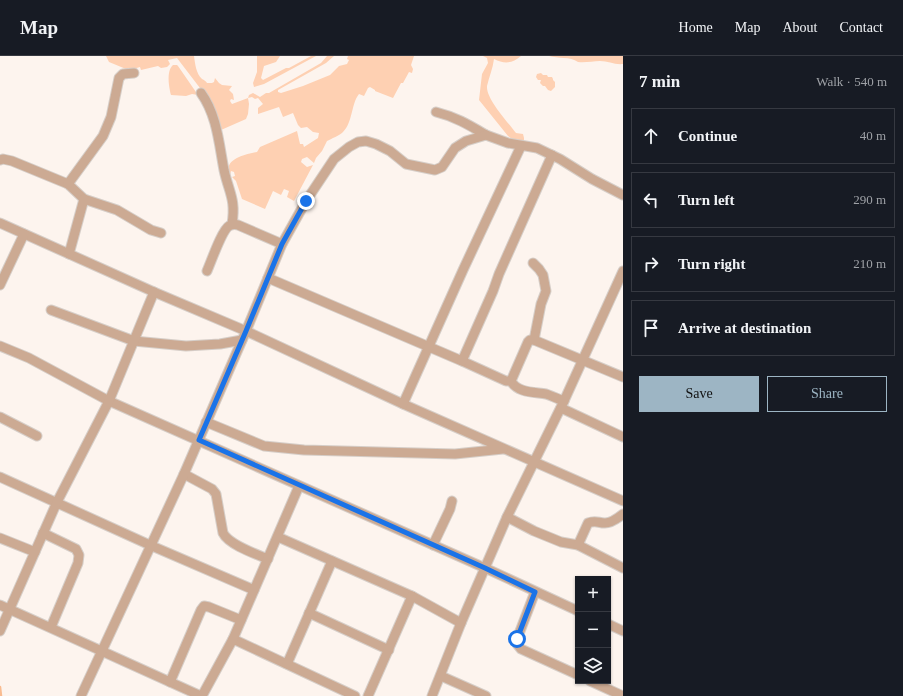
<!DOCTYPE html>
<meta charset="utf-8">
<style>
body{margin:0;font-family:Georgia,serif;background:#242831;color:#f1f3f6}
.controls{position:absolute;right:12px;bottom:12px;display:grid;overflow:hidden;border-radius:0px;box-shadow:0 1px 3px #0004}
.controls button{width:36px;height:36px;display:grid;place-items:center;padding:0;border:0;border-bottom:1px solid #363941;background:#171b24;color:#f1f3f6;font:20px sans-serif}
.stop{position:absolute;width:12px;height:12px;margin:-9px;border:3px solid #1a73e8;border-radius:50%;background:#fff}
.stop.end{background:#1a73e8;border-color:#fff;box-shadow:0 1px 4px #0008}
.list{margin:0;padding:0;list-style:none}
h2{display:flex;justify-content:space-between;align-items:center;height:52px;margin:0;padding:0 16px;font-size:17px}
h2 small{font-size:13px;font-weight:400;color:#9ea1a6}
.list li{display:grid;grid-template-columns:26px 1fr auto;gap:12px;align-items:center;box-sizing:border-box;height:56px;margin:0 8px 8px;padding:0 8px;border:1px solid #363941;border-radius:0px}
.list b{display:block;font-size:15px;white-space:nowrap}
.list em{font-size:13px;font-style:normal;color:#9ea1a6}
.actions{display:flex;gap:8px;padding:12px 16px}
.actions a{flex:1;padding:9px 0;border:1px solid #9db5c4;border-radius:0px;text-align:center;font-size:14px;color:#9db5c4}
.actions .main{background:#9db5c4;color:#111}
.icon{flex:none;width:22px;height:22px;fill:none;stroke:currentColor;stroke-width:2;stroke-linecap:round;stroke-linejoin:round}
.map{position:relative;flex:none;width:623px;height:640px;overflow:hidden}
header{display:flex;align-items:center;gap:24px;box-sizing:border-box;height:56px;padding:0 20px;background:#171b24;border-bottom:1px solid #363941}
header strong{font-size:19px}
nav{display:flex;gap:22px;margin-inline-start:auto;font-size:14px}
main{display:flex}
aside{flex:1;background:#171b24}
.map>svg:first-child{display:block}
.green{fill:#fed0b2}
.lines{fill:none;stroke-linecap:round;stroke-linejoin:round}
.stream{stroke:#f9bc91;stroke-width:2.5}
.minor-casing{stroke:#d6cec8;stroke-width:11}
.minor{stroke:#ccaa93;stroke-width:9}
.route{stroke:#1a73e8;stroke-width:5}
</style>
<header>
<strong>Map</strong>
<nav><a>Home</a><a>Map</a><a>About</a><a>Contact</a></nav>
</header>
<main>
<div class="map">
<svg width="623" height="640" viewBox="0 0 623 640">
<rect width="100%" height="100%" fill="#fdf4ee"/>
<g class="green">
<path d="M 106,0 L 194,0 C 195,7 196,18 202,23 C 204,24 206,25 207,27 L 212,27 L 214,26 L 215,22 L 219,27 L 222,29 L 232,30 L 229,34 L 233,38 L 234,44 L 231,43 L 230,45 L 232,48 L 248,42 L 249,39 L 253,37 L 260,41 L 266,37 L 269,37 L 321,7 L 327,0 L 334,0 L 326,7 L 278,34 L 278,36 L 281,37 L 303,30 L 330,19 L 339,10 L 347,8 L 349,4 L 347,3 L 348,0 L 414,0 L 411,9 L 413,13 L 412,17 L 409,16 L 403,27 L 401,27 L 393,42 L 375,35 L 375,34 L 370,31 L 368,32 L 364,40 L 359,38 C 351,48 353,66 343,76 C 340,79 331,83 327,85 L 322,95 L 316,102 L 314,107 L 307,101 L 302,103 L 301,106 L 307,111 L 313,109 L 294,145 L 287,141 L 289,135 L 284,133 L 281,139 L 273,135 L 265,153 L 242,143 L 236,125 L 232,121 L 235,120 L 234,116 L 231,115 L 230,119 C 222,103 246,98 257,96 L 260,91 L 297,75 L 300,88 L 303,88 L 304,91 L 318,82 L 319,77 L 313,76 L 307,71 L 301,72 L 298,69 L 293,57 L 283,61 L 279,51 L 258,58 L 258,52 L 263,48 L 258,42 L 255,43 L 252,41 L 248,42 L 249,48 L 248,58 L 246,63 L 221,74 L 217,72 L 203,36 L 177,2 L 168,4 L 170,8 L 167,11 L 161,12 L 158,10 L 141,14 L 140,11 L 127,15 L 126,13 L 109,6 Z"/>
<path d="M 257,0 L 280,0 L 276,6 L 264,10 L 261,22 L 263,24 L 286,12 L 289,12 L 311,0 L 316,0 L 264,28 L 254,31 L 253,27 L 257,16 Z"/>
<path d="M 483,0 L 521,0 C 512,8 504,8 494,3 C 493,12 489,21 487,30 C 486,43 508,66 516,77 L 523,78 L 524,82 L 524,85 L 512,83 L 508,80 L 479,44 L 482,18 L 488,7 L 487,2 Z"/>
<path d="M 549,0 L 623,0 L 623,8 C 615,9 608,5 600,5 C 593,5 585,7 578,6 C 570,0 558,3 549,0 Z"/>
<path d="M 173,9 L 177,9 L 178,10 L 198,39 L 192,38 L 186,40 L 171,39 C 169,31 166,15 173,9 Z"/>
<path d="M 541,17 L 543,19 L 547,19 L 548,21 L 552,21 L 553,23 L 553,24 L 555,26 L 555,31 L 551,35 L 548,34 L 545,30 L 543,30 L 540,27 L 541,24 L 538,24 L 536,21 L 537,18 Z"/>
</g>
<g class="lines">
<path class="stream" d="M 0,631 L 1,640"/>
<defs>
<g id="minor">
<path d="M 201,37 C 217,59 219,88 224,114 C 229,137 236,143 232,168"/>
<path d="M 436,56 C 456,61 469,69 486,79"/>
<path d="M 0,104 L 3,103 L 12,105 L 68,128 L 84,143 L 117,154 L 151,174 L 161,177"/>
<path d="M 68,128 L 103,80 L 111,61 L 119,22 L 123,18 L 134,17"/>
<path d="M 0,167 L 154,236 L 246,275 L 403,348 L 623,445"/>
<path d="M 69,198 L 84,143"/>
<path d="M 533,207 L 539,213 L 543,219 L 546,235 L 541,248 L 534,284"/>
<path d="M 207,215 C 211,206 222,174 229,170 C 232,168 235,168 238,169 L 282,188"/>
<path d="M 268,222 L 462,305 L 506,325 L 511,325 C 517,337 535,336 546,338 C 552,340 558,343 564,345"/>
<path d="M 0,229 L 24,178"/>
<path d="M 51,254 L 134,285 L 186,290 L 220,288 L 242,284"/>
<path d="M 0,290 L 29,302 L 109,345 L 485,512 L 578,555"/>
<path d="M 462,305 L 493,235 L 499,218 L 552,99"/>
<path d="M 511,325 L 528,286 L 530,284 L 534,284 L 623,321"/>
<path d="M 403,348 L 463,214 L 521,90"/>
<path d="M 561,352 L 623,381"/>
<path d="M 0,361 L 37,380"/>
<path d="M 206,366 L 264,390 L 304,394 L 455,398 L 503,393"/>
<path d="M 184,418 L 212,433 L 216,438 L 223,477 C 229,489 256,498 268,503"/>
<path d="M 0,421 L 152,490 L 254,534"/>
<path d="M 507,461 L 534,475 L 561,486 L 578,489 L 623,512"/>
<path d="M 43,477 L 76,493 L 79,499 L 78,507 L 51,571"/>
<path d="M 278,481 L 412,540 L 461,567"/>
<path d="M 0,482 L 35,496"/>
<path d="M 433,489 L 450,453 L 452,445"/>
<path d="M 578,489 L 588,467 C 596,464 598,467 605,467 C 611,467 618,462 623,458"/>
<path d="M 535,536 L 517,583 L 517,588 L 521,593 L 578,619"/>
<path d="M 0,549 L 201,640"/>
<path d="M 309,557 L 389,594"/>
<path d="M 608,568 L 623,575"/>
<path d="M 0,575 L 57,446 L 109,345 L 154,236"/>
<path d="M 233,583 L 355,640"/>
<path d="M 287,608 L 332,505"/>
<path d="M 441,620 L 486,640"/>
<path d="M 590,625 L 623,640"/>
<path d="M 170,626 L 201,554 L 204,550 L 209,551 L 241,564"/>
<path d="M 81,640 L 184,418 L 246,275 L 282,188 L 306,145 L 334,103 L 349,91 L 358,86 L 366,85 L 376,88 L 390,95 L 406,108 L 435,114 L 442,111 L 455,92 L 466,85 L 486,79 L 508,87 L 537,92 L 560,103 L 592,123 L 623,139"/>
<path d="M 202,640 L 233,583 L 299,430"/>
<path d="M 368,640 L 412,540"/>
<path d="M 432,640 L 461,567 L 507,461 L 564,345 L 623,215"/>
</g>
</defs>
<use href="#minor" class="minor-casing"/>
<use href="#minor" class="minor"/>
</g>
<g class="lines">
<path class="route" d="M 306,145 L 282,188 L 246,275 L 199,384 L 485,512 L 535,536 L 517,583"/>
</g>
</svg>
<div class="controls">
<button>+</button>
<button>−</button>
<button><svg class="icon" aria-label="layers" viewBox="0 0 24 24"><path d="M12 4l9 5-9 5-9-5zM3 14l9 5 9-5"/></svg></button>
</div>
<div class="stop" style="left:517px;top:583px"></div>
<div class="stop end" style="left:306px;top:145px"></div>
</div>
<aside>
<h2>7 min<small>Walk · 540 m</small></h2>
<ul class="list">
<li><svg class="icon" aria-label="ahead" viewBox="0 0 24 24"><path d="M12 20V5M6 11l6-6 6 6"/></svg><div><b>Continue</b></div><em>40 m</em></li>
<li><svg class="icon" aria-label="left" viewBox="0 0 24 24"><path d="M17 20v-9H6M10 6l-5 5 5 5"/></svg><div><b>Turn left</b></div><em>290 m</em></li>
<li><svg class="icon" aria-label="right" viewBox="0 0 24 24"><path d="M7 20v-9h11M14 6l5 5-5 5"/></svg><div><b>Turn right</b></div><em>210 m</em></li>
<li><svg class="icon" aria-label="arrive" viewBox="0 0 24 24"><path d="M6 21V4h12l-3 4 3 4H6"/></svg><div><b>Arrive at destination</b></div></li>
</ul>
<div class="actions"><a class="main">Save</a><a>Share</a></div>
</aside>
</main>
